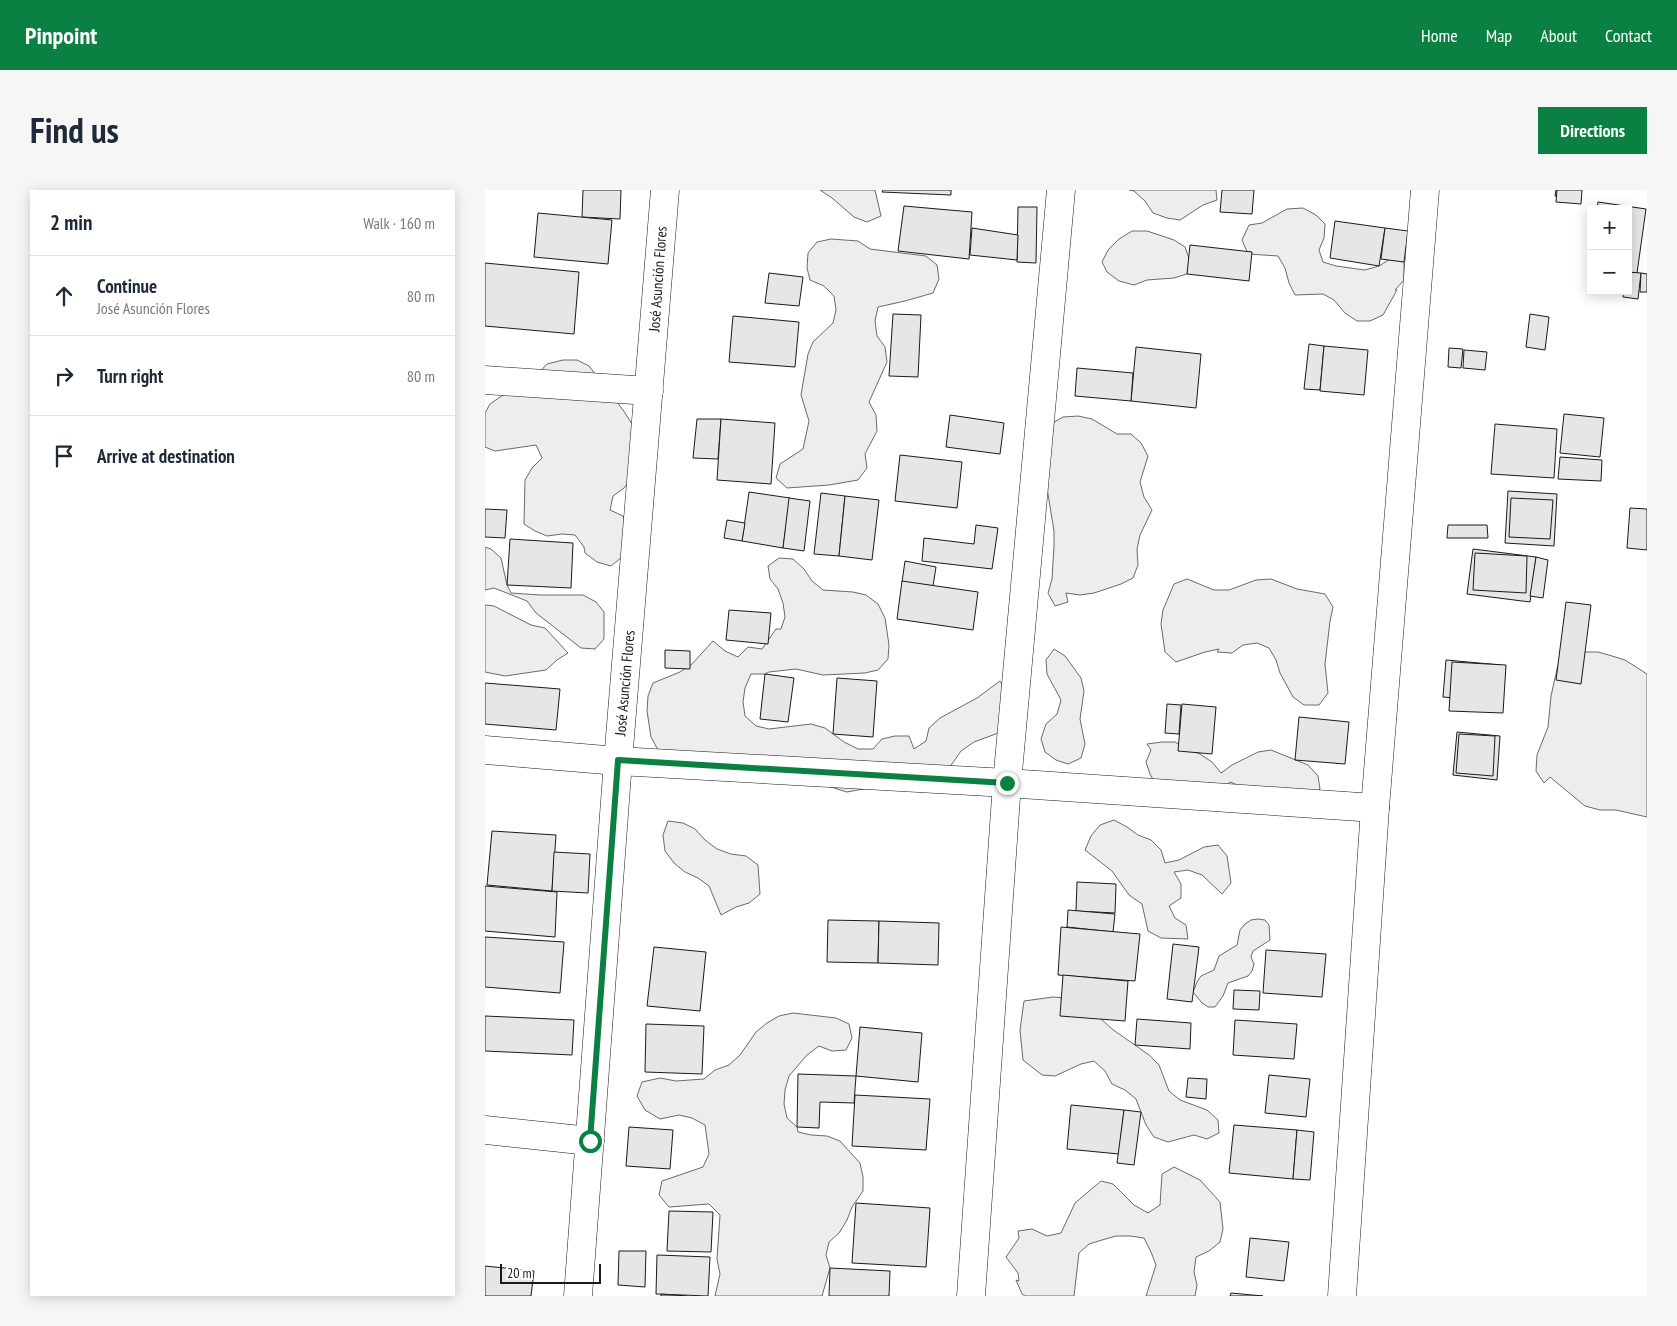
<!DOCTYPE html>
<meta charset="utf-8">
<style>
body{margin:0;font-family:"PT Sans Narrow",sans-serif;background:#f6f6f7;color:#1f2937}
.controls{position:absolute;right:15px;top:15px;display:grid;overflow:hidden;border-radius:0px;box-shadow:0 2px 12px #0003}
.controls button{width:45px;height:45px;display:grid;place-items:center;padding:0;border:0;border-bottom:1px solid #e0e1e3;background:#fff;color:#1f2937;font:25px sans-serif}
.scale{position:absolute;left:15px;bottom:12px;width:101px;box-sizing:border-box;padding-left:5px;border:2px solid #1a1a1a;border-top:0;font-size:14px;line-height:18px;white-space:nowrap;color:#1a1a1a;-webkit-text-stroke:4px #fff;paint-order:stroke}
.stop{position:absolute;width:15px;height:15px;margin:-11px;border:4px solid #0b8043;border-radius:50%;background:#fff}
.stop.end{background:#0b8043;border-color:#fff;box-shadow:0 1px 5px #0008}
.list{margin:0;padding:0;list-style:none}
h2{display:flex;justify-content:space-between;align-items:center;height:65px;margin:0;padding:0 20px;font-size:21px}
h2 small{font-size:16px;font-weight:400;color:#747a83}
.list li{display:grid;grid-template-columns:32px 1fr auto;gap:15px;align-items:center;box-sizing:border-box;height:80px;padding:0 20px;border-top:1px solid #e0e1e3}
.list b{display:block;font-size:19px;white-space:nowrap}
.list p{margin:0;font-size:16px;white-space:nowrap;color:#747a83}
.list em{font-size:16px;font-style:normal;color:#747a83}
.icon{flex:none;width:28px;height:28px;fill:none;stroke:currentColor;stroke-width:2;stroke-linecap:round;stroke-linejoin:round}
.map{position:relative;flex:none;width:1162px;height:1106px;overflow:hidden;border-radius:0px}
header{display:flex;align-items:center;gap:30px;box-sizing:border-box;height:70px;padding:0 25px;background:#0b8043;color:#fff}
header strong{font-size:24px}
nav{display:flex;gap:28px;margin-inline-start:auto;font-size:18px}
.intro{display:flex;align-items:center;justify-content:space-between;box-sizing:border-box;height:120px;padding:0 30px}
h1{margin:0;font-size:35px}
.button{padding:12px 22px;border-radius:0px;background:#0b8043;color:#fff;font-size:18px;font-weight:700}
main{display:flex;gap:30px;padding:0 30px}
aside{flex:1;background:#fff;border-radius:0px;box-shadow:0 2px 12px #0003}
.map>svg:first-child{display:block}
.built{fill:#ededed;stroke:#6a6a6a}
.building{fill:#e6e6e6;stroke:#1a1a1a}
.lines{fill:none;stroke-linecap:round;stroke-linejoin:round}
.minor-casing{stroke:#1a1a1a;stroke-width:29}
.tertiary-casing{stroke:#1a1a1a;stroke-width:29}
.minor{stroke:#fff;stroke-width:28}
.tertiary{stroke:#fff;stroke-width:28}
.route{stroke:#0b8043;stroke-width:6}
.labels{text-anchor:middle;stroke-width:4;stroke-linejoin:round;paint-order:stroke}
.street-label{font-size:15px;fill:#1a1a1a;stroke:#fff}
</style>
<header>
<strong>Pinpoint</strong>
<nav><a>Home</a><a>Map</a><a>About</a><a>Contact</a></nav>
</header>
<div class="intro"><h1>Find us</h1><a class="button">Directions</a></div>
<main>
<aside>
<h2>2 min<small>Walk · 160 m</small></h2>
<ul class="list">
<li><svg class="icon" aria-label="ahead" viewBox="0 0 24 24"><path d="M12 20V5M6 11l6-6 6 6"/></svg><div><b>Continue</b><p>José Asunción Flores</p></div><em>80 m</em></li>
<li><svg class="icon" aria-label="right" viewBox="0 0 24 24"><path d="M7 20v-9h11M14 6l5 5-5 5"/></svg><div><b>Turn right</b></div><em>80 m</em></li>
<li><svg class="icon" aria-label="arrive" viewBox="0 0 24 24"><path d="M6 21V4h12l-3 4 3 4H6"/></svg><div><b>Arrive at destination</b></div></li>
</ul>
</aside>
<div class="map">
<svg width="1162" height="1106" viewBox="0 0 1162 1106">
<rect width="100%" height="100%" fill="#fff"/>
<g class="built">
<path d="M 335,0 L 390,0 L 396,26 L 382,32 L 369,27 L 347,8 Z"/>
<path d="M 644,0 L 731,0 L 732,10 L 718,15 L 695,30 L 682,28 L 668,23 L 660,11 L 649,1 Z"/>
<path d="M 818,18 L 831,25 L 840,34 L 839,48 L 834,60 L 838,72 L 851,76 L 880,80 L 894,76 L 905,69 L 919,72 L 919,90 L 910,100 L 912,100 L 898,125 L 885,131 L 872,131 L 860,123 L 849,110 L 838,104 L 810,105 L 804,93 L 800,78 L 793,66 L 763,64 L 757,50 L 764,35 L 777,33 L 802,19 Z"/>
<path d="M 647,41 L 662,41 L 689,50 L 700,57 L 705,71 L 702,84 L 689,88 L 662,90 L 649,95 L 634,91 L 622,82 L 617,72 L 623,60 L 634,49 Z"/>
<path d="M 346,49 L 373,51 L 385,59 L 441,66 L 452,75 L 454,89 L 448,103 L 420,111 L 393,117 L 390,131 L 392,146 L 400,157 L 402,172 L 384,212 L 391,225 L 392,241 L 380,264 L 382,278 L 373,290 L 344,295 L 302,298 L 291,288 L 295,274 L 318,259 L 324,231 L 316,205 L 323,164 L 328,152 L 348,133 L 351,120 L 349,106 L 339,96 L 325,90 L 322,78 L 323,63 L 332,52 Z"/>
<path d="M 78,170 L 92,170 L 104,176 L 138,220 L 153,243 L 148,286 L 139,298 L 128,306 L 125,320 L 138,326 L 143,339 L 137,367 L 126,376 L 112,372 L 100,363 L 99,357 L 90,345 L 77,344 L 62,346 L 50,341 L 39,334 L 40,290 L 47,278 L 57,268 L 51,255 L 10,261 L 0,257 L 0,223 L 5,214 L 18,205 L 33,205 L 62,174 Z"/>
<path d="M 593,226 L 607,229 L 632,244 L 646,244 L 656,253 L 663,266 L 655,292 L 659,307 L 667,320 L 655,345 L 652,359 L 653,375 L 648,388 L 636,394 L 609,403 L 595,405 L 581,403 L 583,412 L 570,416 L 563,403 L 567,389 L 569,356 L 569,341 L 562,298 L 566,234 L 578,227 Z"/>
<path d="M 0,357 L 6,359 L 16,368 L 22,395 L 26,403 L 55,405 L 98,405 L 111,412 L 119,422 L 119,449 L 110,459 L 96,458 L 51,423 L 42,411 L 9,398 L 0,400 Z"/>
<path d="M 294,368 L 308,369 L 319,379 L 327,391 L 338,400 L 368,402 L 381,405 L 393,414 L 400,428 L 404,455 L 403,469 L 393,480 L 380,483 L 338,485 L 311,479 L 284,482 L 280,484 L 266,484 L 260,498 L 258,512 L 260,526 L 271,536 L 284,539 L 326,534 L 340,538 L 359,552 L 373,559 L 388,559 L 397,549 L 410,546 L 424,546 L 429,559 L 441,551 L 444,538 L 455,528 L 492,508 L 515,491 L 527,510 L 516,542 L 489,552 L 476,561 L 460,584 L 362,602 L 349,598 L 336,590 L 173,560 L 166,547 L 162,521 L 163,506 L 168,493 L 195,482 L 207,474 L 228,451 L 240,461 L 253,467 L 263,457 L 277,459 L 291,439 L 296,439 L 300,427 L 298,413 L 293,399 L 285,389 L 283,376 Z"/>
<path d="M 702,389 L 729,400 L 744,400 L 771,390 L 786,389 L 812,399 L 840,404 L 848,417 L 845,431 L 840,474 L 843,503 L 834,515 L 819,515 L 808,507 L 795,483 L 791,470 L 784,458 L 772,453 L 758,455 L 747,463 L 732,462 L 734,459 L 720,462 L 691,472 L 680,462 L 676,434 L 678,420 L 689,394 Z"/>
<path d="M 0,415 L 9,416 L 46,435 L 60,438 L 83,463 L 72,470 L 61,480 L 20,486 L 0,482 Z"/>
<path d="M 569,459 L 580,466 L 596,488 L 599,501 L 595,529 L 600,554 L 596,568 L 583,574 L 571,570 L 560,562 L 556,549 L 561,534 L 572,524 L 576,510 L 562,484 L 561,470 Z"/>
<path d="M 1099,462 L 1113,462 L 1127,466 L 1140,470 L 1162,484 L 1162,627 L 1131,620 L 1115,620 L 1100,616 L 1065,587 L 1059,593 L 1051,581 L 1052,565 L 1063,537 L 1066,506 L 1073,475 Z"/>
<path d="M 677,552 L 690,552 L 702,559 L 715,564 L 727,572 L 736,583 L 747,575 L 773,562 L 786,560 L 823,575 L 833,586 L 835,599 L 823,609 L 758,597 L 745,592 L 735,602 L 672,597 L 665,584 L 661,572 L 666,560 L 662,554 Z"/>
<path d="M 629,630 L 642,637 L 653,645 L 666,650 L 676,660 L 680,673 L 694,670 L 719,657 L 733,655 L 742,666 L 746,693 L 737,704 L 717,685 L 703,680 L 689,682 L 696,694 L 696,708 L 684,716 L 690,728 L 701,735 L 703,749 L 676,748 L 663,741 L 657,714 L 644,705 L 627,681 L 600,660 L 606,646 L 615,635 Z"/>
<path d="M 183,631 L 198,633 L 210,639 L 220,650 L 232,659 L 246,664 L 261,666 L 273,675 L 275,704 L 264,713 L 251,717 L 236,725 L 224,696 L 213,688 L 200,682 L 189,673 L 180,661 L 178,645 Z"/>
<path d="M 773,729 L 780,730 L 784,735 L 785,750 L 768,761 L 766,767 L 769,774 L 767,781 L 763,786 L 743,793 L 738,806 L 730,817 L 723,817 L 717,813 L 708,802 L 712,792 L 716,786 L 729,780 L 734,766 L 752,755 L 755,740 L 760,734 L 766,730 Z"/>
<path d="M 568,807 L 582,808 L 608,818 L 616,829 L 627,839 L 664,865 L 674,875 L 684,901 L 695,910 L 722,920 L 733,930 L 734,943 L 722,949 L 709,945 L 683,952 L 669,947 L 661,935 L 651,909 L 640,900 L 627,894 L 620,881 L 609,871 L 596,874 L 570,886 L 557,885 L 538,870 L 535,840 L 539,811 Z"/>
<path d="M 308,823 L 351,828 L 364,834 L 367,848 L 361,860 L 347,861 L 334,856 L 322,865 L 304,886 L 300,900 L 299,914 L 302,928 L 312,937 L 313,942 L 326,945 L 342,946 L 355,951 L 375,973 L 378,987 L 378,1001 L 367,1017 L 362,1030 L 354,1043 L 344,1052 L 341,1065 L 345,1078 L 337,1106 L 230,1106 L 235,1084 L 232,1069 L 235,1025 L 224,1014 L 184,1017 L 174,1005 L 177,991 L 218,977 L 224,964 L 220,935 L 207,928 L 194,925 L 175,929 L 160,920 L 152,906 L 157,892 L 175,888 L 191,891 L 219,889 L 230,880 L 244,875 L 255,865 L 271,842 L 282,833 L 294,826 Z"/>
<path d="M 689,977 L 715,990 L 735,1012 L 738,1039 L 735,1052 L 724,1061 L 711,1067 L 709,1082 L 712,1095 L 710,1106 L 661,1106 L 671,1075 L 666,1062 L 659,1048 L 645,1046 L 631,1046 L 617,1050 L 604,1054 L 594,1063 L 589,1106 L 540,1106 L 537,1104 L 531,1090 L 534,1091 L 533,1083 L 521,1067 L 534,1048 L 533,1041 L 547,1039 L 562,1046 L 576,1043 L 590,1013 L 616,991 L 628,994 L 649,1015 L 663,1023 L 675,1015 L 677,984 Z"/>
</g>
<g class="building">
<path d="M 98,0 L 136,0 L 135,29 L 97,27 Z"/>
<path d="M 398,0 L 466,0 L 466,5 L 397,2 Z"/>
<path d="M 737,0 L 769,0 L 767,24 L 735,22 Z"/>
<path d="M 1071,0 L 1089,0 L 1089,7 L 1070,6 Z"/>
<path d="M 1072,0 L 1097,0 L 1096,14 L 1071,12 Z"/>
<path d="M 1113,12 L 1161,19 L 1152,83 L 1143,82 L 1143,19 L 1112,19 Z"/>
<path d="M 419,16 L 487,22 L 484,69 L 413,61 Z"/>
<path d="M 533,17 L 552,17 L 551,73 L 532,72 Z"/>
<path d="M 53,23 L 127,30 L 123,74 L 49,67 Z"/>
<path d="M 850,31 L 900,38 L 894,76 L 845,68 Z"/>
<path d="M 487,38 L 533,45 L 532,70 L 485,65 Z"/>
<path d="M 900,38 L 923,41 L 919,72 L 896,69 Z"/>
<path d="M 705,55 L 767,62 L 764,91 L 702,84 Z"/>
<path d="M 0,73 L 94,82 L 89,144 L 0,136 Z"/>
<path d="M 1143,82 L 1156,83 L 1153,109 L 1138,107 L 1139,101 L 1143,101 Z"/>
<path d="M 284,83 L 318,87 L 314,116 L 280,113 Z"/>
<path d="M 1156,83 L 1162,84 L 1162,102 L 1155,102 Z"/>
<path d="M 408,124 L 436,125 L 433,187 L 404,186 Z"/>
<path d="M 1045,124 L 1064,127 L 1060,160 L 1041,157 Z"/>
<path d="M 248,126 L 314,132 L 310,177 L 244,172 Z"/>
<path d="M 824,154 L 839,156 L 835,200 L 819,199 Z"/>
<path d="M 839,156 L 883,160 L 879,205 L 835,201 Z"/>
<path d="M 651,157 L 716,164 L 711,218 L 646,211 Z"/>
<path d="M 964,158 L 978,159 L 976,178 L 963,177 Z"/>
<path d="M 979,160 L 1002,162 L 1000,180 L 978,178 Z"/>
<path d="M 592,178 L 648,183 L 646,211 L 590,206 Z"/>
<path d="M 1079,224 L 1119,228 L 1115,267 L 1075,263 Z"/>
<path d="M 465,225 L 519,233 L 515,264 L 461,257 Z"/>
<path d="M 212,229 L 236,229 L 233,269 L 208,268 Z"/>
<path d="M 236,229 L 290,233 L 286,294 L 232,290 Z"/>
<path d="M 1010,234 L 1072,239 L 1069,288 L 1006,284 Z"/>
<path d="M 415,265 L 477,272 L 472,318 L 410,311 Z"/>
<path d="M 1075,267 L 1117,270 L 1116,291 L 1073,289 Z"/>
<path d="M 1023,301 L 1072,304 L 1069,356 L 1020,353 Z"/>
<path d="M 264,302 L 305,308 L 298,358 L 257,351 Z"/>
<path d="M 336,303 L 360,306 L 354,366 L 329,364 Z"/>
<path d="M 360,306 L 394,310 L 387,370 L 354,366 Z"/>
<path d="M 304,308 L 325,311 L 319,361 L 298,358 Z"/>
<path d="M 1026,308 L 1068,310 L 1065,349 L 1024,347 Z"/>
<path d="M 1145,318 L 1162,319 L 1162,360 L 1142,358 Z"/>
<path d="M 0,319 L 22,320 L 20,348 L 0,347 Z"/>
<path d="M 242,330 L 260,333 L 257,351 L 239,348 Z"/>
<path d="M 491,335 L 513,338 L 507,379 L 437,371 L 439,348 L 489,354 Z"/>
<path d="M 963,335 L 1002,335 L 1003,348 L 962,348 Z"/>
<path d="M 25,349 L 88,353 L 86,398 L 22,395 Z"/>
<path d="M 988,359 L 1051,367 L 1045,412 L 982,404 Z"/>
<path d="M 990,363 L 1042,366 L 1041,403 L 988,400 Z"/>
<path d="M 1051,367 L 1063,370 L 1058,408 L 1045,406 Z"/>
<path d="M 420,371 L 451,377 L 448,396 L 417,392 Z"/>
<path d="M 417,391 L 493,402 L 488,440 L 412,429 Z"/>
<path d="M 1081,412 L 1106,415 L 1096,494 L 1071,490 Z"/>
<path d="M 244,420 L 286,423 L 283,454 L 241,450 Z"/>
<path d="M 180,460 L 205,461 L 205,479 L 180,478 Z"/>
<path d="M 961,470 L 1016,475 L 1012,512 L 958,507 Z"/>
<path d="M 967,472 L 1021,475 L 1018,523 L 964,521 Z"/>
<path d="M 280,484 L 309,488 L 303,532 L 275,529 Z"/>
<path d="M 352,488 L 392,491 L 388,547 L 348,544 Z"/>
<path d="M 0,493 L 75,499 L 71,540 L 0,534 Z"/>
<path d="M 682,514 L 696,515 L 694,544 L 680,543 Z"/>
<path d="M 697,514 L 731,517 L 727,564 L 693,561 Z"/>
<path d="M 814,527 L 864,532 L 860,574 L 810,570 Z"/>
<path d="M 972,542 L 1015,546 L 1012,590 L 968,585 Z"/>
<path d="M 974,544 L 1010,546 L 1008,586 L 971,583 Z"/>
<path d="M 7,641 L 71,645 L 67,701 L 2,695 Z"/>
<path d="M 69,662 L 105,664 L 103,703 L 67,701 Z"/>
<path d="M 592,692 L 631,694 L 630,723 L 591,721 Z"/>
<path d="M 0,696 L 72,702 L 70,747 L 0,741 Z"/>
<path d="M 583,720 L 630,724 L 628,742 L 582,737 Z"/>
<path d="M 343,730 L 394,731 L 393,773 L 342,772 Z"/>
<path d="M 394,731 L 454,733 L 453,775 L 393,773 Z"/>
<path d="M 576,737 L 655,744 L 650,791 L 573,785 Z"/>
<path d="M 0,747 L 79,752 L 75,803 L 0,797 Z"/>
<path d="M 688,754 L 714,757 L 707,812 L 682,809 Z"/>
<path d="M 169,757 L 221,762 L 215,821 L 162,816 Z"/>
<path d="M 781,760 L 841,764 L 837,807 L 778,803 Z"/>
<path d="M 578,785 L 643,791 L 640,831 L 575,826 Z"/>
<path d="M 749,800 L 775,801 L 774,820 L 748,819 Z"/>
<path d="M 0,826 L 89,830 L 87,865 L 0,861 Z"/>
<path d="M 652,829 L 706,833 L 705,859 L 650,855 Z"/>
<path d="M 750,830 L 812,834 L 809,869 L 748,865 Z"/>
<path d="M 161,834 L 219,836 L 217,884 L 160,882 Z"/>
<path d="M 375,837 L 437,843 L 433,892 L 371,886 Z"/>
<path d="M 313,884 L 371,886 L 369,913 L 335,912 L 334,938 L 312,937 Z"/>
<path d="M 784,885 L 825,889 L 821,927 L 780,923 Z"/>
<path d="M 703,888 L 722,889 L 721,909 L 701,907 Z"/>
<path d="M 370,905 L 445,909 L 441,960 L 367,956 Z"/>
<path d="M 586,915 L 639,920 L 634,964 L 582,959 Z"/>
<path d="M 639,920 L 656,922 L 649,975 L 632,973 Z"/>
<path d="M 749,935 L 812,940 L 808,989 L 744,983 Z"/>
<path d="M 144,937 L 188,940 L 185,979 L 141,976 Z"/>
<path d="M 812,940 L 829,942 L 825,990 L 808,989 Z"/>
<path d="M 371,1013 L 445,1018 L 441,1077 L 367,1073 Z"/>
<path d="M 184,1021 L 228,1022 L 226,1062 L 182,1061 Z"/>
<path d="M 765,1048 L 804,1052 L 799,1091 L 761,1087 Z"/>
<path d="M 134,1061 L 161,1061 L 160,1097 L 133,1095 Z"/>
<path d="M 172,1065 L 225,1067 L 223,1106 L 171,1104 Z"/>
<path d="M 0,1076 L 49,1081 L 46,1106 L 0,1106 Z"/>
<path d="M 345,1078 L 405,1081 L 404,1106 L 344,1106 Z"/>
<path d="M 746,1103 L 778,1106 L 745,1106 Z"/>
<path d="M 176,1104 L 202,1106 L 176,1106 Z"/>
</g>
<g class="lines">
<defs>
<g id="minor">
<path d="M 0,190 L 164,201"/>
<path d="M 0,560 L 133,571 L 522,593 L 890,618"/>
<path d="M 0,940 L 105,951"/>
<path d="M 486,1106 L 522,593 L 576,0"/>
<path d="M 857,1106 L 890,618 L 940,0"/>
</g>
<path id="tertiary" d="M 93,1106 L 133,571 L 180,0"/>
</defs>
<use href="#minor" class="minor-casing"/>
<use href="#tertiary" class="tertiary-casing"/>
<use href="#minor" class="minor"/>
<use href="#tertiary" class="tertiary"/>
</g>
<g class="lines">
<path class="route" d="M 105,951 L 133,570 L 522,593"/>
</g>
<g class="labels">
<g class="street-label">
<text transform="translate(173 89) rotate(-86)" y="5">José Asunción Flores</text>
<text transform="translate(140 493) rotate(-85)" y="5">José Asunción Flores</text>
</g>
</g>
</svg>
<div class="controls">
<button>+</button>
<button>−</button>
</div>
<div class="scale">20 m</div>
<div class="stop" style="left:105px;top:951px"></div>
<div class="stop end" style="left:522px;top:593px"></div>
</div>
</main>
